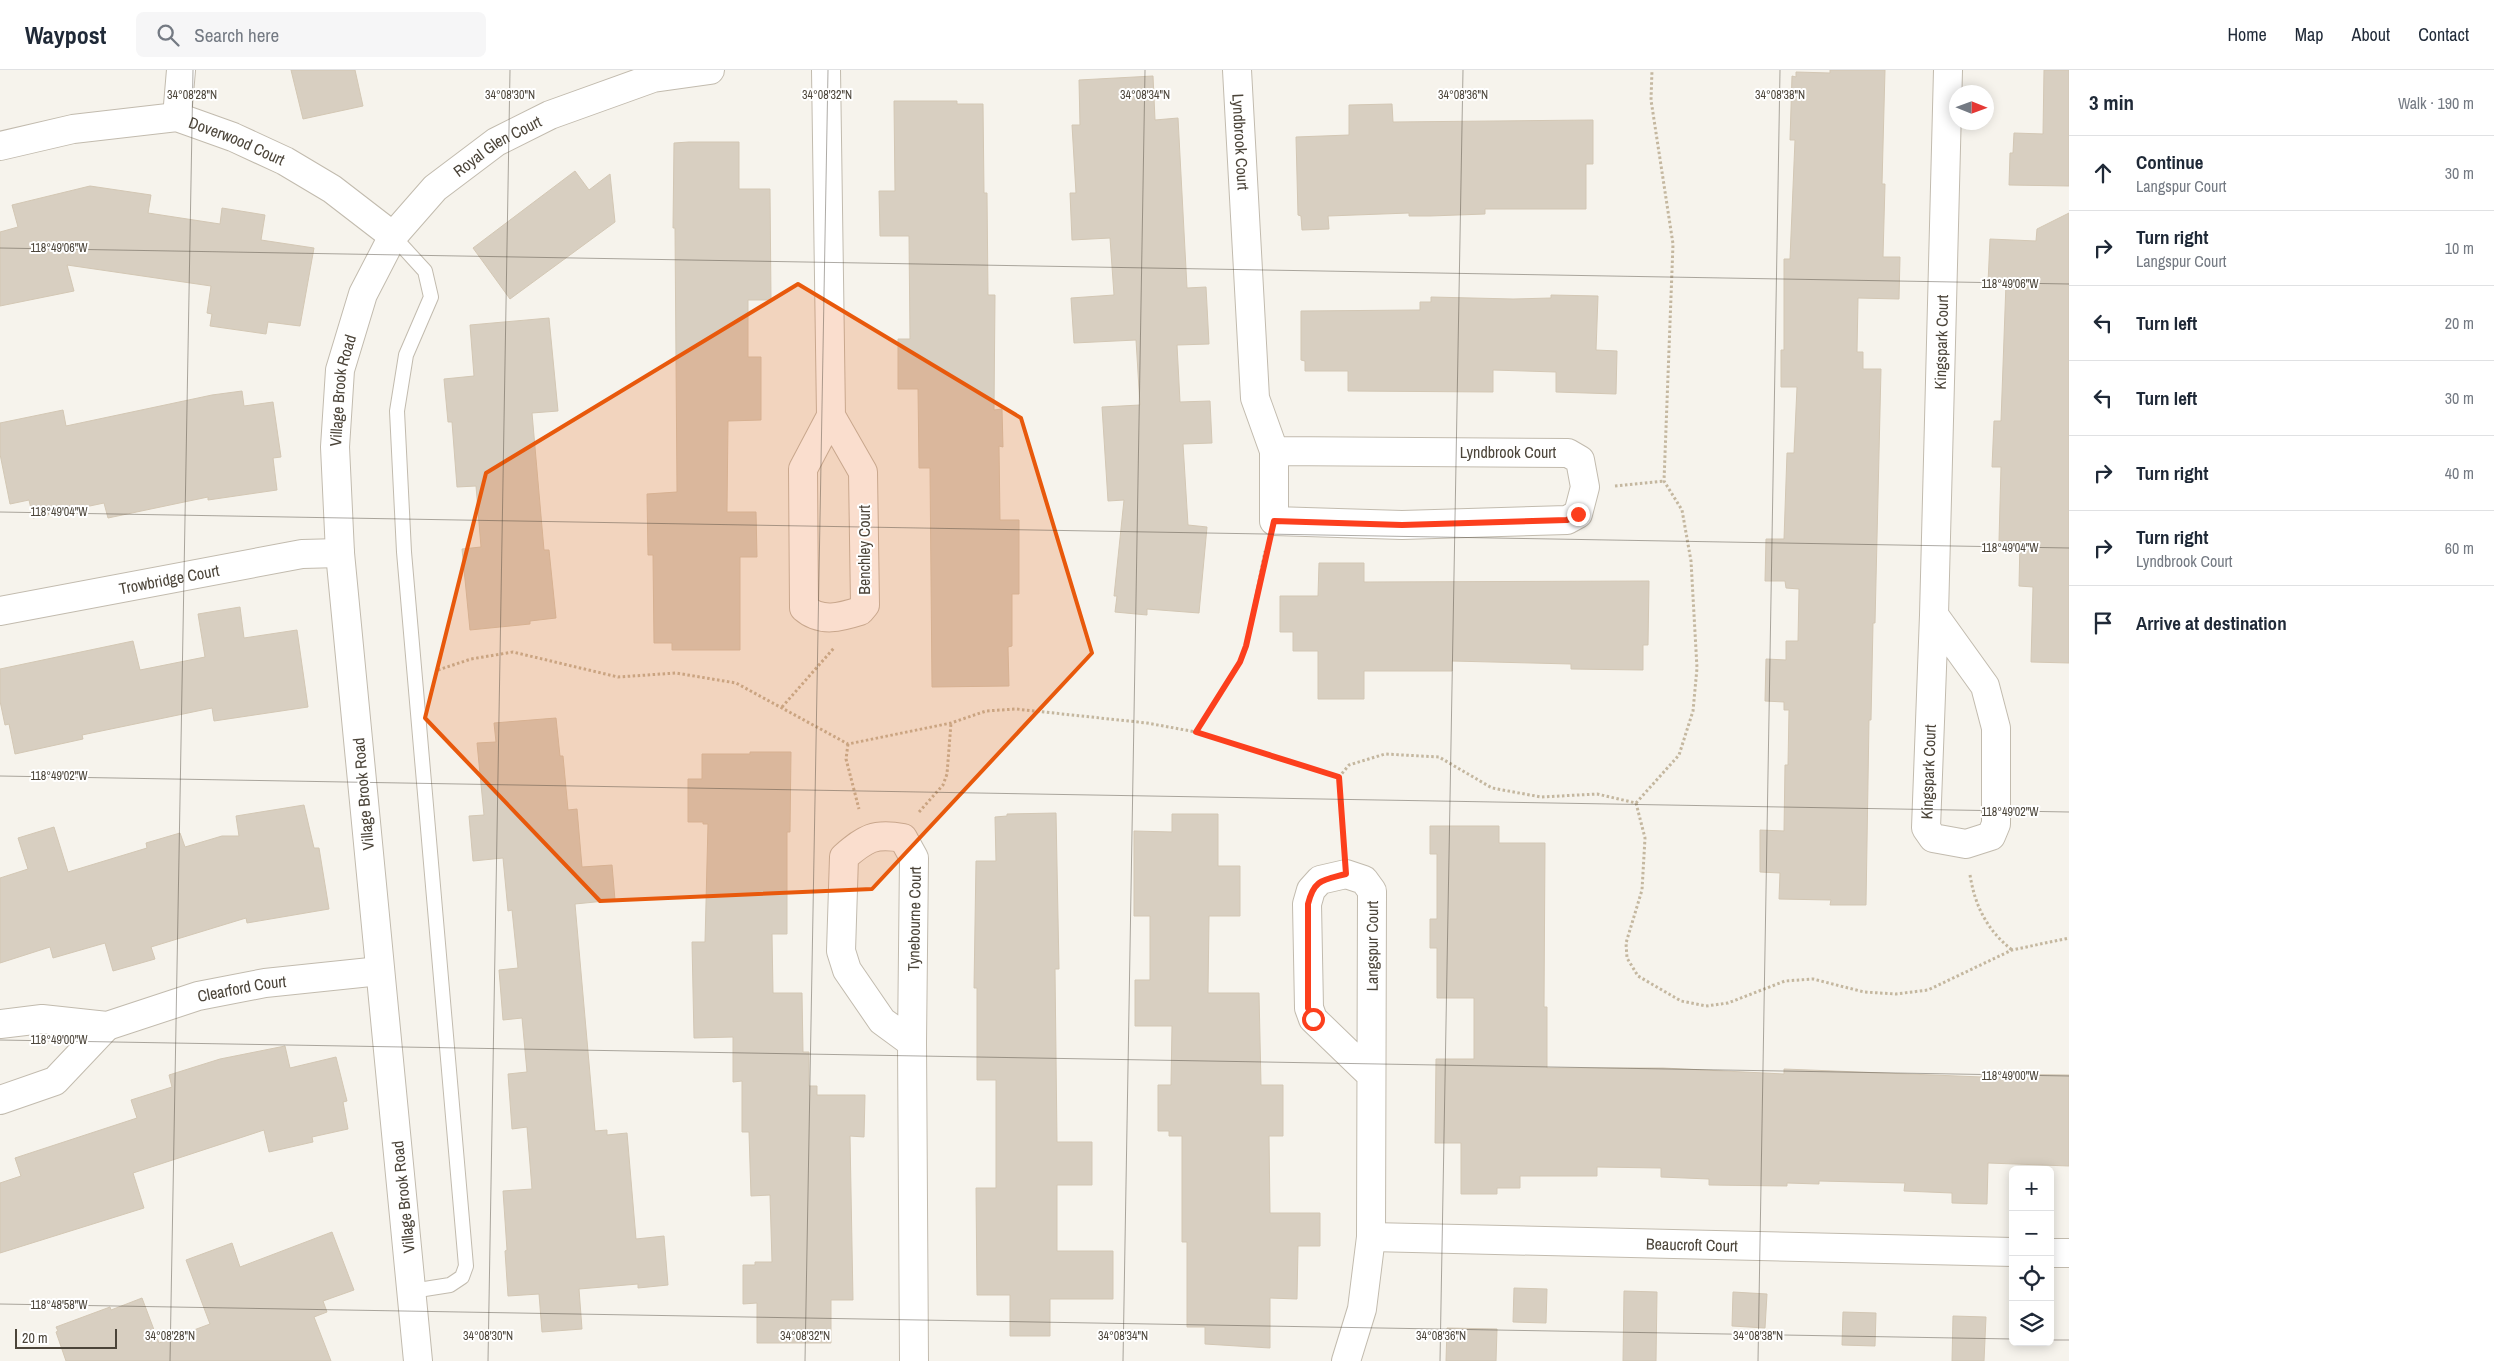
<!DOCTYPE html>
<meta charset="utf-8">
<style>
body{margin:0;font-family:"Archivo Narrow",sans-serif;background:#f6f6f7;color:#1f2937}
.controls{position:absolute;right:15px;bottom:15px;display:grid;overflow:hidden;border-radius:8px;box-shadow:0 2px 12px #0003}
.controls button{width:45px;height:45px;display:grid;place-items:center;padding:0;border:0;border-bottom:1px solid #e0e1e3;background:#fff;color:#1f2937;font:25px sans-serif}
.compass{position:absolute;left:1949px;top:15px;width:45px;height:45px;border-radius:50%;background:#fff;box-shadow:0 2px 12px #0003;rotate:91deg}
.scale{position:absolute;left:15px;bottom:12px;width:102px;box-sizing:border-box;padding-left:5px;border:2px solid #4b4439;border-top:0;font-size:14px;line-height:18px;white-space:nowrap;color:#4b4439;-webkit-text-stroke:4px #fff;paint-order:stroke}
.stop{position:absolute;width:15px;height:15px;margin:-11px;border:4px solid #fc3f1d;border-radius:50%;background:#fff}
.stop.end{background:#fc3f1d;border-color:#fff;box-shadow:0 1px 5px #0008}
.list{margin:0;padding:0;list-style:none}
h2{display:flex;justify-content:space-between;align-items:center;height:65px;margin:0;padding:0 20px;font-size:21px}
h2 small{font-size:16px;font-weight:400;color:#747a83}
.list li{display:grid;grid-template-columns:32px 1fr auto;gap:15px;align-items:center;box-sizing:border-box;height:75px;padding:0 20px;border-top:1px solid #e0e1e3}
.list b{display:block;font-size:19px;white-space:nowrap}
.list p{margin:0;font-size:16px;white-space:nowrap;color:#747a83}
.list em{font-size:16px;font-style:normal;color:#747a83}
.icon{flex:none;width:28px;height:28px;fill:none;stroke:currentColor;stroke-width:2;stroke-linecap:round;stroke-linejoin:round}
.map{position:relative;flex:none;width:2069px;height:1291px;overflow:hidden}
header{display:flex;align-items:center;gap:30px;box-sizing:border-box;height:70px;padding:0 25px;background:#fff;border-bottom:1px solid #e0e1e3}
header strong{font-size:24px}
nav{display:flex;gap:28px;margin-inline-start:auto;font-size:18px}
.search{width:350px;height:45px;background:#f6f6f7;display:flex;align-items:center;gap:12px;box-sizing:border-box;padding:0 18px;border-radius:8px;color:#747a83;font-size:19px}
main{display:flex}
aside{flex:1;background:#fff}
.map>svg:first-child{display:block}
.building{fill:#d8cfc1;stroke:#d3c7b4}
.lines{fill:none;stroke-linecap:round;stroke-linejoin:round}
.lane-casing{stroke:#c2bbae;stroke-width:16}
.street-casing{stroke:#c2bbae;stroke-width:30}
.path{stroke:#c4b79f;stroke-width:3;stroke-dasharray:2.5 2.5;stroke-linecap:butt}
.lane{stroke:#fff;stroke-width:14}
.street{stroke:#fff;stroke-width:28}
.route{stroke:#fc3f1d;stroke-width:6}
.marked{fill:#e8590c;fill-opacity:0.2;stroke:#e8590c;stroke-width:4;stroke-linejoin:round}
.ticks{fill:none;stroke:#4b4439;stroke-width:1;stroke-opacity:0.45}
.labels{text-anchor:middle;stroke-width:4;stroke-linejoin:round;paint-order:stroke}
.street-label{font-size:16px;fill:#4b4439;stroke:#fff}
.ticks-label{font-size:12px;text-anchor:middle;fill:#4b4439;stroke:#fff;stroke-width:4;stroke-linejoin:round;paint-order:stroke}
</style>
<header>
<strong>Waypost</strong>
<div class="search"><svg class="icon" aria-label="search" viewBox="0 0 24 24"><circle cx="10" cy="10" r="6"/><path d="M15 15l6 6"/></svg>Search here</div>
<nav><a>Home</a><a>Map</a><a>About</a><a>Contact</a></nav>
</header>
<main>
<div class="map">
<svg width="2069" height="1291" viewBox="0 0 2069 1291">
<rect width="100%" height="100%" fill="#f6f3ec"/>
<g class="building">
<path d="M 291,0 L 355,0 L 363,36 L 303,49 Z"/>
<path d="M 1830,0 L 1885,0 L 1882,114 L 1885,114 L 1883,187 L 1900,187 L 1899,229 L 1858,228 L 1857,282 L 1863,282 L 1863,299 L 1881,299 L 1875,553 L 1873,553 L 1871,650 L 1869,650 L 1866,835 L 1830,835 L 1831,830 L 1779,829 L 1780,803 L 1760,802 L 1760,760 L 1784,761 L 1785,695 L 1788,695 L 1789,640 L 1784,640 L 1784,632 L 1765,631 L 1766,589 L 1786,590 L 1786,571 L 1798,571 L 1799,519 L 1786,518 L 1785,511 L 1765,511 L 1766,469 L 1784,469 L 1787,383 L 1794,383 L 1797,317 L 1781,317 L 1781,280 L 1784,280 L 1784,189 L 1790,189 L 1795,70 L 1790,70 L 1792,6 L 1796,7 L 1796,2 L 1830,3 Z"/>
<path d="M 2044,0 L 2069,0 L 2069,116 L 2009,115 L 2010,83 L 2013,83 L 2014,63 L 2043,64 Z"/>
<path d="M 1153,6 L 1155,50 L 1178,48 L 1187,218 L 1206,217 L 1209,274 L 1177,275 L 1180,332 L 1210,331 L 1212,373 L 1183,374 L 1188,455 L 1207,457 L 1199,543 L 1147,539 L 1147,545 L 1115,542 L 1117,526 L 1114,526 L 1124,430 L 1108,431 L 1102,337 L 1140,335 L 1136,270 L 1074,273 L 1071,228 L 1114,225 L 1110,168 L 1072,170 L 1070,123 L 1076,123 L 1072,55 L 1080,55 L 1079,10 Z"/>
<path d="M 894,31 L 957,31 L 957,34 L 983,34 L 984,123 L 987,123 L 988,225 L 995,225 L 994,340 L 1002,339 L 1003,377 L 999,376 L 1000,450 L 1019,450 L 1019,524 L 1012,524 L 1012,576 L 1008,577 L 1009,616 L 932,617 L 930,398 L 919,398 L 918,319 L 898,319 L 898,269 L 910,269 L 909,166 L 880,166 L 879,121 L 895,121 Z"/>
<path d="M 1392,34 L 1393,52 L 1593,50 L 1593,94 L 1586,94 L 1586,139 L 1485,139 L 1485,144 L 1430,146 L 1409,146 L 1409,143 L 1328,146 L 1329,159 L 1302,160 L 1301,146 L 1298,145 L 1296,67 L 1349,65 L 1349,35 Z"/>
<path d="M 689,72 L 739,72 L 739,119 L 770,119 L 771,230 L 748,230 L 748,287 L 761,287 L 761,350 L 728,351 L 727,442 L 756,442 L 757,487 L 740,487 L 740,580 L 672,580 L 672,573 L 654,573 L 653,485 L 648,485 L 647,424 L 677,422 L 675,158 L 673,158 L 674,73 Z"/>
<path d="M 575,101 L 589,120 L 610,104 L 615,152 L 510,229 L 473,178 Z"/>
<path d="M 90,116 L 151,125 L 148,143 L 220,154 L 222,138 L 265,145 L 261,170 L 314,178 L 300,256 L 268,252 L 266,264 L 210,256 L 212,244 L 207,243 L 211,216 L 67,195 L 74,221 L 0,236 L 0,162 L 18,157 L 12,135 Z"/>
<path d="M 2069,143 L 2069,593 L 2031,592 L 2033,517 L 2019,516 L 2020,471 L 1999,471 L 2001,397 L 1992,397 L 1994,351 L 2001,351 L 2006,213 L 1988,213 L 1990,169 L 2036,171 L 2037,159 Z"/>
<path d="M 1551,225 L 1598,226 L 1596,280 L 1617,281 L 1616,324 L 1556,322 L 1556,302 L 1493,300 L 1493,322 L 1348,321 L 1348,301 L 1305,301 L 1305,291 L 1301,290 L 1301,241 L 1420,240 L 1420,232 L 1431,232 L 1431,227 L 1513,229 L 1551,228 Z"/>
<path d="M 549,248 L 558,341 L 532,343 L 544,480 L 549,480 L 556,548 L 530,551 L 530,554 L 470,560 L 462,479 L 481,477 L 476,416 L 457,417 L 452,352 L 448,352 L 444,309 L 474,306 L 470,255 Z"/>
<path d="M 242,321 L 244,336 L 273,332 L 281,387 L 273,388 L 277,420 L 208,430 L 208,427 L 108,448 L 104,433 L 33,448 L 29,430 L 10,434 L 0,384 L 0,353 L 63,340 L 66,356 L 212,325 Z"/>
<path d="M 1319,493 L 1364,493 L 1364,512 L 1649,511 L 1648,575 L 1643,575 L 1643,600 L 1571,599 L 1571,594 L 1452,591 L 1452,601 L 1364,601 L 1364,629 L 1318,629 L 1318,581 L 1293,581 L 1293,562 L 1280,562 L 1280,526 L 1318,526 Z"/>
<path d="M 240,537 L 244,568 L 297,560 L 308,637 L 214,651 L 212,638 L 82,665 L 83,669 L 15,684 L 9,654 L 5,655 L 0,631 L 0,599 L 133,571 L 140,600 L 205,587 L 198,544 Z"/>
<path d="M 556,648 L 560,686 L 563,686 L 568,740 L 577,739 L 582,797 L 612,795 L 615,830 L 575,834 L 595,1061 L 607,1060 L 607,1065 L 627,1063 L 636,1169 L 664,1166 L 668,1215 L 638,1218 L 638,1214 L 579,1219 L 582,1259 L 542,1262 L 539,1224 L 508,1226 L 505,1181 L 507,1180 L 503,1121 L 532,1119 L 527,1057 L 512,1059 L 508,1004 L 527,1002 L 522,948 L 503,950 L 499,900 L 518,898 L 512,840 L 508,841 L 503,788 L 473,791 L 469,746 L 484,745 L 477,673 L 496,672 L 494,653 Z"/>
<path d="M 750,682 L 791,682 L 790,762 L 787,762 L 787,864 L 772,864 L 773,923 L 802,923 L 803,982 L 809,982 L 809,1016 L 817,1016 L 817,1025 L 865,1025 L 864,1067 L 850,1066 L 853,1230 L 831,1230 L 831,1273 L 757,1273 L 757,1233 L 743,1234 L 743,1195 L 755,1195 L 755,1192 L 772,1192 L 770,1125 L 751,1126 L 749,1062 L 742,1062 L 742,1011 L 733,1012 L 733,967 L 694,968 L 692,872 L 705,872 L 708,754 L 703,754 L 703,752 L 688,752 L 688,709 L 702,709 L 702,684 L 750,684 Z"/>
<path d="M 304,735 L 314,778 L 319,778 L 329,839 L 247,853 L 246,848 L 151,877 L 155,889 L 113,901 L 105,873 L 53,888 L 50,877 L 0,893 L 0,808 L 28,799 L 18,768 L 54,757 L 68,802 L 147,778 L 146,773 L 180,763 L 185,777 L 222,766 L 239,766 L 236,746 Z"/>
<path d="M 1056,743 L 1059,899 L 1055,899 L 1057,1072 L 1092,1072 L 1092,1115 L 1057,1115 L 1057,1181 L 1113,1181 L 1113,1229 L 1050,1229 L 1050,1266 L 1010,1266 L 1010,1225 L 977,1225 L 976,1118 L 996,1118 L 996,1010 L 977,1010 L 977,918 L 974,918 L 976,791 L 996,791 L 995,747 L 1007,746 L 1007,744 Z"/>
<path d="M 1172,744 L 1218,744 L 1218,796 L 1240,796 L 1240,846 L 1209,846 L 1208,923 L 1259,923 L 1261,1015 L 1283,1015 L 1283,1066 L 1269,1066 L 1270,1143 L 1320,1143 L 1320,1176 L 1298,1176 L 1297,1229 L 1270,1228 L 1270,1278 L 1205,1274 L 1205,1257 L 1187,1257 L 1187,1172 L 1182,1172 L 1182,1066 L 1169,1066 L 1169,1061 L 1158,1061 L 1158,1015 L 1171,1015 L 1172,956 L 1135,956 L 1135,910 L 1150,910 L 1150,846 L 1134,846 L 1134,761 L 1172,762 Z"/>
<path d="M 1430,756 L 1499,756 L 1499,773 L 1545,773 L 1544,937 L 1547,937 L 1547,998 L 1663,998 L 1784,1004 L 1784,999 L 1982,1007 L 1982,1004 L 2069,1005 L 2069,1096 L 1988,1093 L 1987,1134 L 1952,1133 L 1952,1123 L 1904,1121 L 1905,1113 L 1819,1111 L 1819,1114 L 1787,1113 L 1787,1116 L 1709,1115 L 1709,1109 L 1661,1107 L 1661,1098 L 1597,1097 L 1597,1106 L 1520,1106 L 1520,1118 L 1497,1118 L 1497,1124 L 1461,1124 L 1461,1073 L 1435,1073 L 1436,989 L 1474,989 L 1474,928 L 1437,928 L 1437,878 L 1430,878 L 1430,849 L 1437,849 L 1437,784 L 1430,784 Z"/>
<path d="M 285,976 L 290,998 L 336,987 L 347,1031 L 343,1032 L 348,1059 L 312,1067 L 313,1072 L 269,1082 L 264,1060 L 133,1103 L 144,1138 L 0,1183 L 0,1113 L 21,1106 L 15,1088 L 137,1048 L 131,1030 L 172,1017 L 169,1005 L 220,989 Z"/>
<path d="M 332,1162 L 354,1220 L 323,1231 L 327,1242 L 314,1247 L 331,1291 L 66,1291 L 56,1262 L 58,1261 L 56,1257 L 110,1237 L 111,1240 L 142,1228 L 159,1273 L 210,1254 L 186,1190 L 232,1173 L 240,1197 Z"/>
<path d="M 1514,1218 L 1547,1219 L 1546,1253 L 1513,1252 Z"/>
<path d="M 1624,1221 L 1657,1222 L 1656,1291 L 1623,1291 Z"/>
<path d="M 1733,1222 L 1767,1224 L 1765,1258 L 1732,1256 Z"/>
<path d="M 1843,1242 L 1876,1243 L 1875,1276 L 1842,1275 Z"/>
<path d="M 1953,1246 L 1986,1247 L 1984,1291 L 1952,1291 Z"/>
<path d="M 1447,1258 L 1497,1259 L 1496,1291 L 1446,1291 Z"/>
</g>
<g class="lines">
<defs>
<path id="lane" d="M 393,166 L 425,201 L 431,227 L 406,285 L 397,341 L 404,482 L 466,1196 L 462,1207 L 450,1215 L 412,1221"/>
<g id="street">
<path d="M 826,0 L 831,346 L 803,399 L 804,538 C 821,553 841,547 860,541 L 865,535 L 863,402 L 831,346"/>
<path id="s1" d="M 1237,0 L 1255,328 L 1274,381 L 1274,451 L 1402,455 L 1567,450 L 1578,444 L 1585,417 L 1580,390 L 1568,383 L 1274,381"/>
<path d="M 177,47 L 181,0"/>
<path id="s2" d="M 0,76 L 73,59 L 177,47 L 233,67 L 285,91 L 332,119 L 393,166"/>
<path id="s3" d="M 0,541 L 302,484 L 340,483"/>
<path id="s4" d="M 1934,545 L 1985,616 L 1996,658 L 1996,754 L 1991,766 L 1966,774 L 1933,768 L 1926,758 L 1934,545 L 1948,0"/>
<path id="s5" d="M 0,954 L 42,949 L 107,956 L 198,926 L 265,913 L 380,901"/>
<path d="M 912,973 L 882,951 L 847,900 L 841,881 L 844,787 C 866,768 874,763 903,768 L 914,788 L 912,973 L 914,1291"/>
<path d="M 0,1030 L 55,1011 L 107,956"/>
<path id="s6" d="M 1371,1167 L 2013,1182"/>
<path d="M 2050,1183 L 2069,1183"/>
<path id="s7" d="M 418,1291 L 340,483 L 335,377 L 340,300 L 363,224 L 393,166 L 435,118 L 496,72 L 550,45 L 653,8 L 710,0"/>
<path id="s8" d="M 1346,1291 L 1362,1239 L 1371,1167 L 1372,821 L 1364,810 L 1346,804 L 1320,810 L 1311,820 L 1307,834 L 1309,938 L 1313,949 L 1370,1004"/>
</g>
</defs>
<use href="#lane" class="lane-casing"/>
<use href="#street" class="street-casing"/>
<g class="path">
<path d="M 1615,416 L 1664,411"/>
<path d="M 438,600 L 471,589 L 513,582 L 618,607 L 676,603 L 736,613 L 848,674 L 951,653 L 986,641 L 1016,639 L 1147,653 L 1196,662 L 1339,707 L 1349,695 L 1385,684 L 1439,687 L 1492,718 L 1541,727 L 1597,724 L 1636,733"/>
<path d="M 782,637 L 834,578"/>
<path d="M 1196,662 L 1240,592 L 1246,576 L 1265,481"/>
<path d="M 848,674 L 846,689 L 859,739"/>
<path d="M 1339,707 L 1344,774"/>
<path d="M 1636,733 L 1679,685 L 1693,641 L 1697,598 L 1691,491 L 1682,440 L 1664,411 L 1673,174 L 1651,30 L 1652,0"/>
<path d="M 1636,733 L 1645,768 L 1642,820 L 1626,873 L 1627,888 L 1638,906 L 1681,931 L 1706,936 L 1728,933 L 1785,911 L 1813,909 L 1864,922 L 1896,924 L 1928,920 L 2012,880 L 2069,868"/>
<path d="M 919,742 L 943,715 L 947,704 L 951,653"/>
<path d="M 1970,805 C 1975,836 1987,860 2012,880"/>
</g>
<use href="#lane" class="lane"/>
<use href="#street" class="street"/>
</g>
<g class="lines">
<path class="route" d="M 1313,949 L 1308,938 L 1308,834 C 1314,809 1323,810 1346,804 L 1339,707 L 1196,662 L 1240,592 L 1246,576 L 1274,451 L 1402,455 L 1567,450 L 1578,444"/>
</g>
<path class="marked" d="M 798,214 L 1021,348 L 1092,583 L 872,819 L 600,831 L 425,648 L 486,403 Z"/>
<path class="ticks" d="M 0,178 L 2069,214M 0,442 L 2069,478M 0,706 L 2069,742M 0,970 L 2069,1006M 0,1234 L 2013,1269M 2050,1270 L 2069,1270M 170,1291 L 193,0M 488,1291 L 510,0M 805,1291 L 828,0M 1123,1291 L 1145,0M 1440,1291 L 1463,0M 1758,1291 L 1780,0"/>
<g class="labels">
<g class="street-label">
<text dy="6" stroke="none"><textPath href="#s2" startOffset="244">Doverwood Court</textPath></text>
<text dy="6" stroke="none"><textPath href="#s1" startOffset="72">Lyndbrook Court</textPath></text>
<text dy="6" stroke="none"><textPath href="#s7" startOffset="1279">Royal Glen Court</textPath></text>
<text dy="6" stroke="none"><textPath href="#s4" startOffset="798">Kingspark Court</textPath></text>
<text dy="6" stroke="none"><textPath href="#s7" startOffset="975">Village Brook Road</textPath></text>
<text x="1508" y="388">Lyndbrook Court</text>
<text transform="translate(864 480) rotate(-90)" y="6">Benchley Court</text>
<text dy="6" stroke="none"><textPath href="#s3" startOffset="172">Trowbridge Court</textPath></text>
<text dy="6" stroke="none"><textPath href="#s4" startOffset="368">Kingspark Court</textPath></text>
<text transform="translate(363 724) rotate(-95)" y="6">Village Brook Road</text>
<text transform="translate(914 849) rotate(-89)" y="6">Tynebourne Court</text>
<text dy="6" stroke="none"><textPath href="#s8" startOffset="418">Langspur Court</textPath></text>
<text dy="6" stroke="none"><textPath href="#s5" startOffset="248">Clearford Court</textPath></text>
<text transform="translate(403 1127) rotate(-96)" y="6">Village Brook Road</text>
<text dy="6" stroke="none"><textPath href="#s6" startOffset="321">Beaucroft Court</textPath></text>
</g>
</g>
<g class="ticks-label">
<text x="192" y="29">34°08'28"N</text>
<text x="510" y="29">34°08'30"N</text>
<text x="827" y="29">34°08'32"N</text>
<text x="1145" y="29">34°08'34"N</text>
<text x="1463" y="29">34°08'36"N</text>
<text x="1780" y="29">34°08'38"N</text>
<text x="59" y="182">118°49'06"W</text>
<text x="2010" y="218">118°49'06"W</text>
<text x="59" y="446">118°49'04"W</text>
<text x="2010" y="482">118°49'04"W</text>
<text x="59" y="710">118°49'02"W</text>
<text x="2010" y="746">118°49'02"W</text>
<text x="59" y="974">118°49'00"W</text>
<text x="2010" y="1010">118°49'00"W</text>
<text x="59" y="1239">118°48'58"W</text>
<text x="170" y="1270">34°08'28"N</text>
<text x="488" y="1270">34°08'30"N</text>
<text x="805" y="1270">34°08'32"N</text>
<text x="1123" y="1270">34°08'34"N</text>
<text x="1441" y="1270">34°08'36"N</text>
<text x="1758" y="1270">34°08'38"N</text>
</g>
</svg>
<div class="controls">
<button>+</button>
<button>−</button>
<button><svg class="icon" aria-label="locate" viewBox="0 0 24 24"><circle cx="12" cy="12" r="6"/><path d="M12 2v4M12 18v4M2 12h4M18 12h4"/></svg></button>
<button><svg class="icon" aria-label="layers" viewBox="0 0 24 24"><path d="M12 4l9 5-9 5-9-5zM3 14l9 5 9-5"/></svg></button>
</div>
<svg class="compass" viewBox="-18 -18 36 36"><path d="M0-13l5 13h-10z" fill="#e53935"/><path d="M0 13l5-13h-10z" fill="#747a83"/></svg>
<div class="scale">20 m</div>
<div class="stop" style="left:1313px;top:949px"></div>
<div class="stop end" style="left:1578px;top:444px"></div>
</div>
<aside>
<h2>3 min<small>Walk · 190 m</small></h2>
<ul class="list">
<li><svg class="icon" aria-label="ahead" viewBox="0 0 24 24"><path d="M12 20V5M6 11l6-6 6 6"/></svg><div><b>Continue</b><p>Langspur Court</p></div><em>30 m</em></li>
<li><svg class="icon" aria-label="right" viewBox="0 0 24 24"><path d="M7 20v-9h11M14 6l5 5-5 5"/></svg><div><b>Turn right</b><p>Langspur Court</p></div><em>10 m</em></li>
<li><svg class="icon" aria-label="left" viewBox="0 0 24 24"><path d="M17 20v-9H6M10 6l-5 5 5 5"/></svg><div><b>Turn left</b></div><em>20 m</em></li>
<li><svg class="icon" aria-label="left" viewBox="0 0 24 24"><path d="M17 20v-9H6M10 6l-5 5 5 5"/></svg><div><b>Turn left</b></div><em>30 m</em></li>
<li><svg class="icon" aria-label="right" viewBox="0 0 24 24"><path d="M7 20v-9h11M14 6l5 5-5 5"/></svg><div><b>Turn right</b></div><em>40 m</em></li>
<li><svg class="icon" aria-label="right" viewBox="0 0 24 24"><path d="M7 20v-9h11M14 6l5 5-5 5"/></svg><div><b>Turn right</b><p>Lyndbrook Court</p></div><em>60 m</em></li>
<li><svg class="icon" aria-label="arrive" viewBox="0 0 24 24"><path d="M6 21V4h12l-3 4 3 4H6"/></svg><div><b>Arrive at destination</b></div></li>
</ul>
</aside>
</main>
